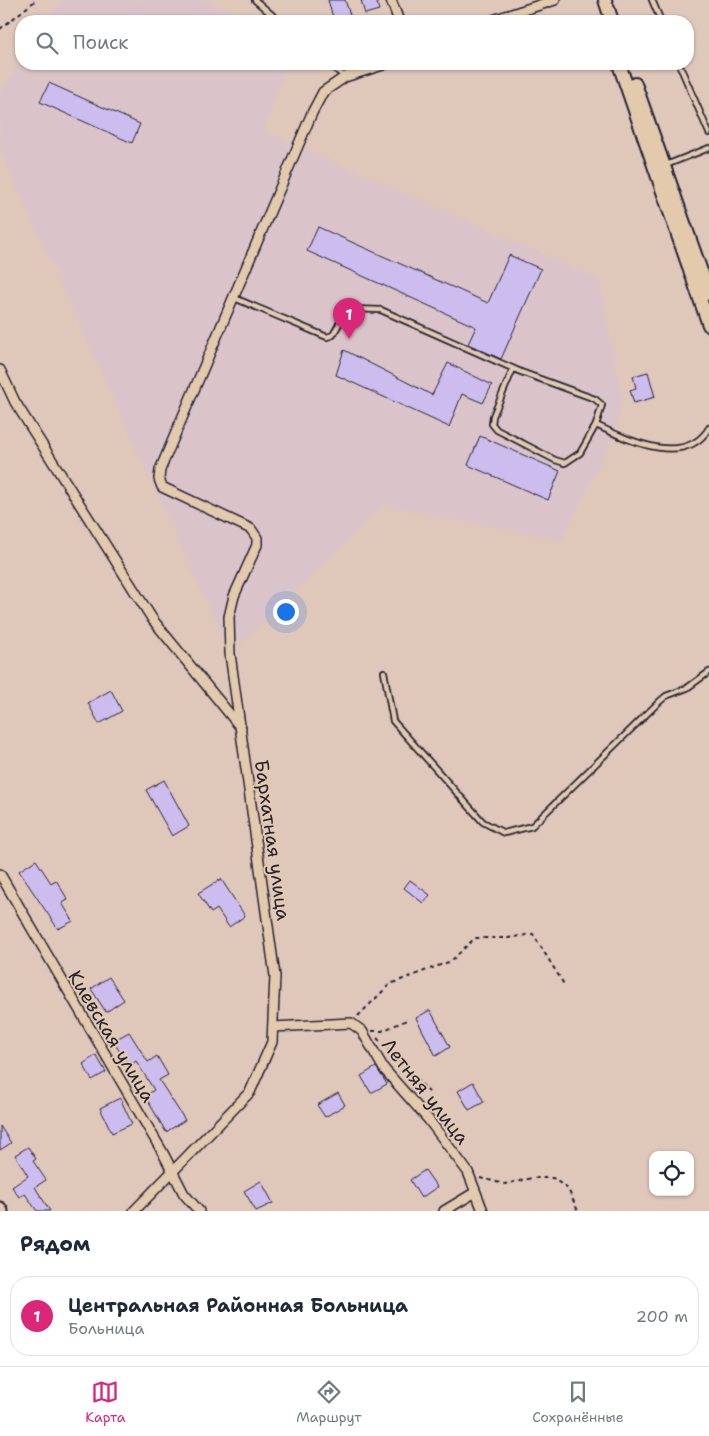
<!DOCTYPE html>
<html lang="ru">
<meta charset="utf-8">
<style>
body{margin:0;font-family:"Shantell Sans",sans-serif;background:#f2f2f3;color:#1f2937}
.controls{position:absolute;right:15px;bottom:15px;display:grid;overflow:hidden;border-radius:10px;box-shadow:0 1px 4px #0004}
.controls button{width:45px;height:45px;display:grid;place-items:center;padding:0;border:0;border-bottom:1px solid #e0e1e3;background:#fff;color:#1f2937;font:25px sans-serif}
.you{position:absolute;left:285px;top:611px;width:18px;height:18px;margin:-12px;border:4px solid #fff;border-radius:50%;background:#1a73e8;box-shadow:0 0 0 8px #1a73e833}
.badge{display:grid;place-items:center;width:32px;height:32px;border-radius:50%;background:#db2777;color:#fff;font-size:16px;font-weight:700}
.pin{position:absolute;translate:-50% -41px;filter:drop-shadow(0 1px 2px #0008)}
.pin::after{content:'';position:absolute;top:26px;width:18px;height:15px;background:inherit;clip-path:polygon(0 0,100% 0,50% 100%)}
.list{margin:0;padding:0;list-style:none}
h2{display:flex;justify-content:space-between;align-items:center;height:65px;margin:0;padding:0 20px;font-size:21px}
h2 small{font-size:16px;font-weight:400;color:#747a83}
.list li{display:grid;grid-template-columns:32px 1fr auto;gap:15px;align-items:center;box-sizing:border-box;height:80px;margin:0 10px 10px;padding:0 10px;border:1px solid #e0e1e3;border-radius:20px}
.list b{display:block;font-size:19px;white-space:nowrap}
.list p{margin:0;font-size:16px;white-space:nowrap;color:#747a83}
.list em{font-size:16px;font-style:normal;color:#747a83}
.icon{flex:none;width:28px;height:28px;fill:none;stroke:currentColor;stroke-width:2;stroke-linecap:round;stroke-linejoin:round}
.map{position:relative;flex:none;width:709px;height:1211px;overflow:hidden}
.search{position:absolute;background:#fff;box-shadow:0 1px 4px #0004;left:15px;right:15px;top:15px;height:55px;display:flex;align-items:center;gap:12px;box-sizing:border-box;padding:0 18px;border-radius:20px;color:#747a83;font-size:19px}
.sheet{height:155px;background:#fff}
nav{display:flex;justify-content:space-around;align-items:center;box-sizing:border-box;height:70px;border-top:1px solid #e0e1e3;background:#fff;font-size:14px;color:#747a83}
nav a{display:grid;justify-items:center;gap:2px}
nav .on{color:#db2777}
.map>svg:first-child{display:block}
.built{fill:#dac4c9}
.building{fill:#cdbdee;stroke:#22223b}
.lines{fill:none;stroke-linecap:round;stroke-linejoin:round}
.service-casing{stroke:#22223b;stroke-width:8}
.minor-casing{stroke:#22223b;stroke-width:12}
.tertiary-casing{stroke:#22223b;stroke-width:15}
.secondary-casing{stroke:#22223b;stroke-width:16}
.path{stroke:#22223b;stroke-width:2;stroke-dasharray:4 4;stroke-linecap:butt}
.service{stroke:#e4caac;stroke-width:4.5}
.minor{stroke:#e4caac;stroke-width:9}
.tertiary{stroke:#e4caac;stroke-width:11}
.secondary{stroke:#e4caac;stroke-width:12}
.labels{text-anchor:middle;stroke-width:4;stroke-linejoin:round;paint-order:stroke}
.street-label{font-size:19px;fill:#22223b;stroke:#e4caac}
</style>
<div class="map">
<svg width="709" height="1211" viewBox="0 0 709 1211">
<rect width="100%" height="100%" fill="#dfc7b9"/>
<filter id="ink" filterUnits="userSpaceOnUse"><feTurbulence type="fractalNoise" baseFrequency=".02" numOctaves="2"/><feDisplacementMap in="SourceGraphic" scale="10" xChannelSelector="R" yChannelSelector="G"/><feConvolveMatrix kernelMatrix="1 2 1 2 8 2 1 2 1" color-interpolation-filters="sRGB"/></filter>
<g filter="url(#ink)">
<g class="built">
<path d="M 62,0 L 204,0 L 256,21 L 48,21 Z"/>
<path d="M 21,61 L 21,64 L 287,64 L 264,131 L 599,279 L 622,399 L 615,434 L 562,540 L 384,505 L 230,654 L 0,150 L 0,92 Z"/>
</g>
<g class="building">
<path d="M 328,0 L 345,0 L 352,21 L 334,21 Z"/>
<path d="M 361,0 L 376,0 L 379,10 L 365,14 Z"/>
<path d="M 342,64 L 365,64 L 344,71 Z"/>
<path d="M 49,83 L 140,124 L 132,143 L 40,102 Z"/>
<path d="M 318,227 L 488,303 L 509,255 L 541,269 L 501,359 L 468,344 L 476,327 L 307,251 Z"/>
<path d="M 344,350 L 432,395 L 448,363 L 492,385 L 483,403 L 462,394 L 449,427 L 336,375 Z"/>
<path d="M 648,372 L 655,397 L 634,403 L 630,390 L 636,388 L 633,376 Z"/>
<path d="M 480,436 L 560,471 L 548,500 L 468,465 Z"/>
<path d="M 111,690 L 122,711 L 99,724 L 88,703 Z"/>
<path d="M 164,780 L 189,826 L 172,836 L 146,790 Z"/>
<path d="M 36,860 L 51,883 L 56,880 L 68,900 L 62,903 L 73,921 L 58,929 L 19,871 Z"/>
<path d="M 221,879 L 245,916 L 229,927 L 217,909 L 211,913 L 198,893 Z"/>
<path d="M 410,880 L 430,895 L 423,903 L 404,888 Z"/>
<path d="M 109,977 L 124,1000 L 106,1012 L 91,989 Z"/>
<path d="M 430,1010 L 450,1047 L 436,1056 L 416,1018 Z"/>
<path d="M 129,1032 L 148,1062 L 157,1056 L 168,1075 L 159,1080 L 185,1120 L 166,1132 L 145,1096 L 154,1090 L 136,1061 L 129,1066 L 113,1041 Z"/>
<path d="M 96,1055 L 106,1072 L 92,1080 L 83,1064 Z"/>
<path d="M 376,1067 L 387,1084 L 371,1093 L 361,1076 Z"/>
<path d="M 473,1082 L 484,1102 L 469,1110 L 458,1091 Z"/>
<path d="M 338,1093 L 345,1105 L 325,1117 L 317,1105 Z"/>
<path d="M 120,1098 L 132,1124 L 112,1133 L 100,1108 Z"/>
<path d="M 0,1126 L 11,1143 L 0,1150 Z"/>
<path d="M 28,1147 L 36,1159 L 33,1161 L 46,1180 L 35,1187 L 50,1211 L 37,1211 L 25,1194 L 19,1197 L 12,1187 L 28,1176 L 15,1155 Z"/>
<path d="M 425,1170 L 437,1187 L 421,1198 L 410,1180 Z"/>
<path d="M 261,1181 L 273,1203 L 256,1211 L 244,1191 Z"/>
</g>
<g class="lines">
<defs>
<g id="service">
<path d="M 255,0 L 279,21"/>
<path d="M 652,0 L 661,21"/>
<path d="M 329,64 L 345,77"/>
<path d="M 679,64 L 709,133"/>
<path d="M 666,165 L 709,148"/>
<path d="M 232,297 L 327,337 L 333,335 L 344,315 L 352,309 L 381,310 L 521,372 L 595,399 L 602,405 L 596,425 C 628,440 685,468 709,428"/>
<path d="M 513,369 L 493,416 L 492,424 L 497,430 L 555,460 L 565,463 L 580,453 L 596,425"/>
<path d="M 384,672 L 393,721 L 483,822 L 504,833 L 532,826 L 659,702 L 666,696 L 687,688 L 709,672"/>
</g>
<g id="minor">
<path d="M 391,0 L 399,21"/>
<path d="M 490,21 L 555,0"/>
<path d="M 0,370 L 15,402 L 153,620 L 241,728"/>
<path d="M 0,874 L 163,1153 L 184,1194 L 199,1211"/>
<path d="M 273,1027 L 351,1023 L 362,1031 L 384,1069 L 428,1119 L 468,1172 L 483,1211"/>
<path d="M 134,1211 L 250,1092 L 272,1042 L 275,976 L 230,654 L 229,617 L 234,596 L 257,545 L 257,538 L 251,529 L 162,487 L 159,479 L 160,470 L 312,113 L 323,92 L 345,77 L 386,64"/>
<path d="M 444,1211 L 474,1193"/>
</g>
<path id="tertiary" d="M 0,1208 L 2,1211"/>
<g id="secondary">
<path d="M 605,0 L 612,21"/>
<path d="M 619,64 L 709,325"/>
<path d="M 635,84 L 709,294"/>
</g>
</defs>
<use href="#service" class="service-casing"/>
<use href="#minor" class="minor-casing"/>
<use href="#tertiary" class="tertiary-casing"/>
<use href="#secondary" class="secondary-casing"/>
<g class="path">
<path d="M 0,29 L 36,0"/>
<path d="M 358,1016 L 390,984 L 451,961 L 475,938 L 508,938 L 533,934 L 565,986"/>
<path d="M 372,1031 L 382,1031 L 409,1019"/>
<path d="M 377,1038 L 429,1092"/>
<path d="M 480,1178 L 505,1184 L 532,1178 L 553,1178 L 568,1189 L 578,1211"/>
</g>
<use href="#service" class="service"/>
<use href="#minor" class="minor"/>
<use href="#tertiary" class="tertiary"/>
<use href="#secondary" class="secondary"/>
</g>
</g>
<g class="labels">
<g class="street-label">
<text transform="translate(273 840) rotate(82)" y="7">Бархатная улица</text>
<text transform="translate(112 1036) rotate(59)" y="7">Киевская улица</text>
<text transform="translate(426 1091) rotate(52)" y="7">Летняя улица</text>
</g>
</g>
</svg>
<div class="controls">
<button><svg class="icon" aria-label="locate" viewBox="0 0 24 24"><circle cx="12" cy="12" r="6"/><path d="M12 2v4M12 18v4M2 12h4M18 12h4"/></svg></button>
</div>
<div class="you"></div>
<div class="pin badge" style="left:349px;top:339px">1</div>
<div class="search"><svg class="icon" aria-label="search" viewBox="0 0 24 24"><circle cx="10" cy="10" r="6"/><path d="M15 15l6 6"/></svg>Поиск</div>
</div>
<section class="sheet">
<h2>Рядом<small></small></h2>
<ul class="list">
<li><span class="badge">1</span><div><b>Центральная Районная Больница</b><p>Больница</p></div><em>200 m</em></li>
</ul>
</section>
<nav>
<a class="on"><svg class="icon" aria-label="map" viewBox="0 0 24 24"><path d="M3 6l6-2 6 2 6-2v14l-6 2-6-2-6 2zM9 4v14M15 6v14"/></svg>Карта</a>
<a><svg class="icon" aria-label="directions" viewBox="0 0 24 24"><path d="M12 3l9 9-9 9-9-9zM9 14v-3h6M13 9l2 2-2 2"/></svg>Маршрут</a>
<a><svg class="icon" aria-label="saved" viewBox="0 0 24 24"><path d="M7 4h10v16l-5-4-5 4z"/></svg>Сохранённые</a>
</nav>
